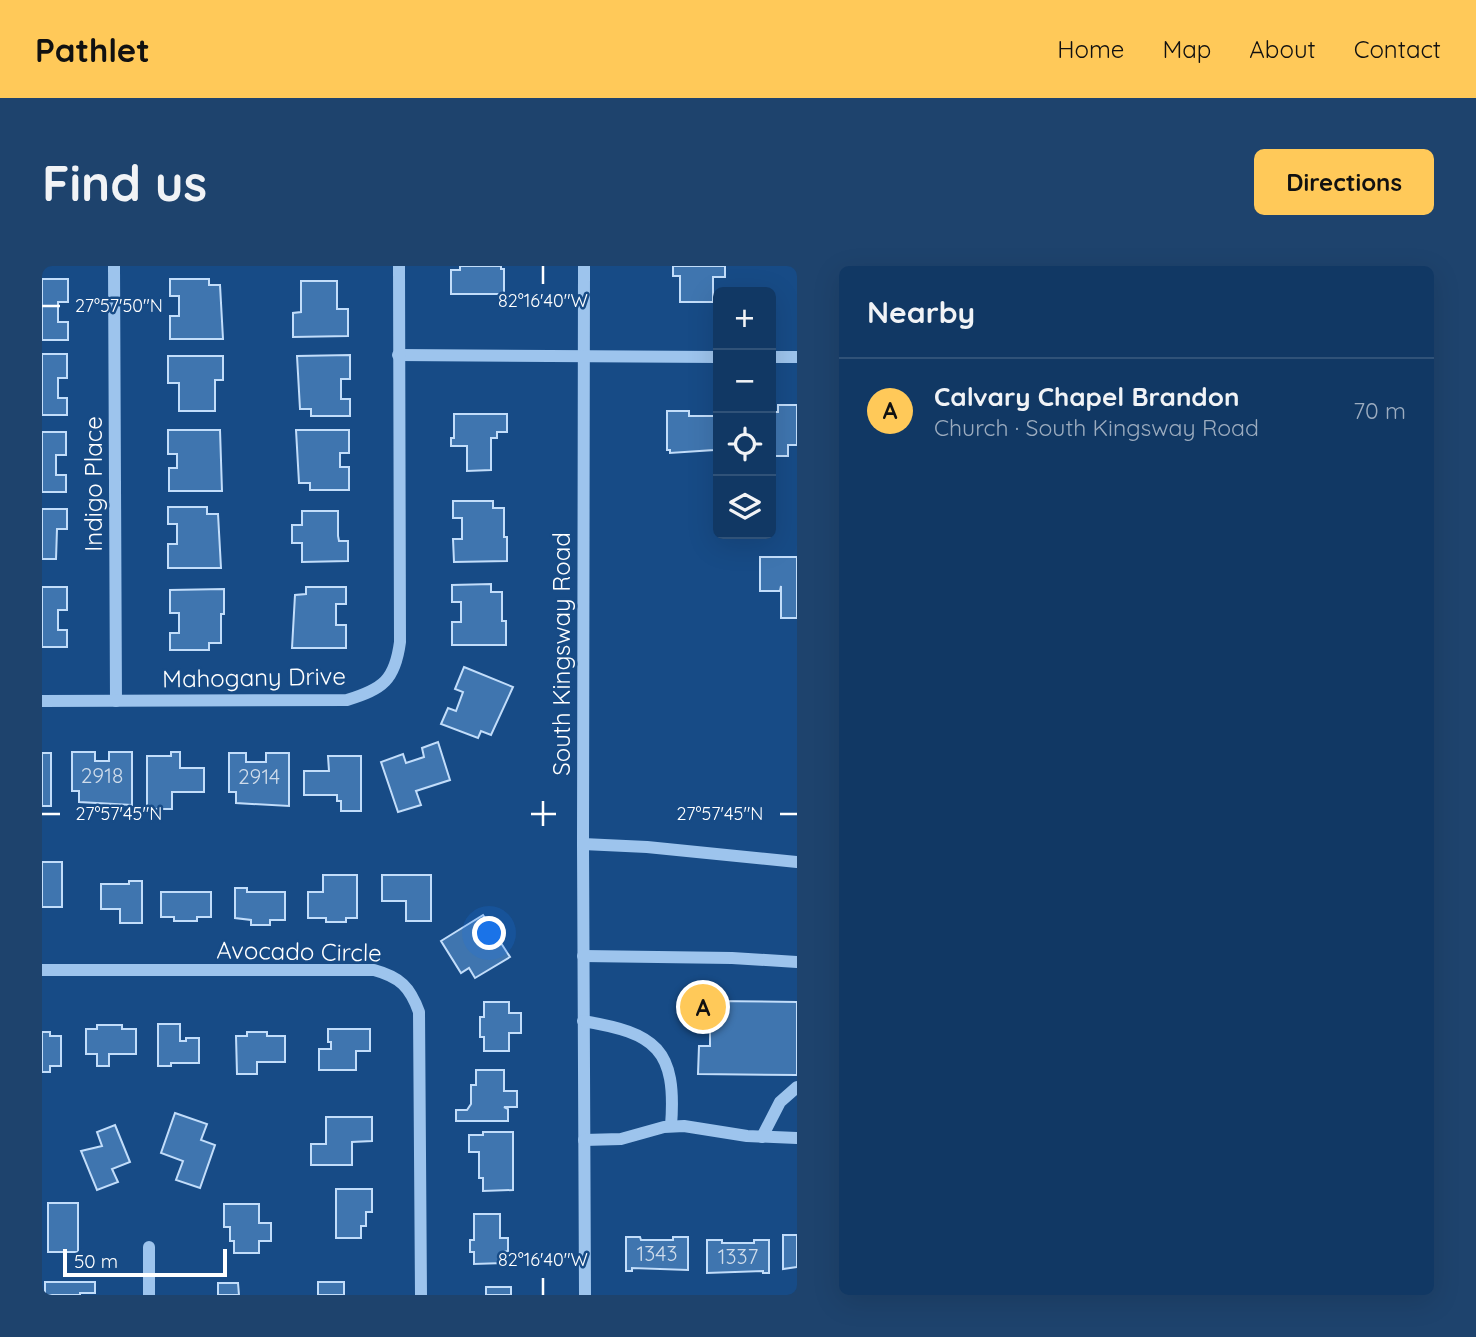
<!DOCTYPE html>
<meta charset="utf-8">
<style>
body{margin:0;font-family:Quicksand,sans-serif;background:#1e436d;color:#f1f3f6}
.controls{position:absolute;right:21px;top:21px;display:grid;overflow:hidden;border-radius:10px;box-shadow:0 7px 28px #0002}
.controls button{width:63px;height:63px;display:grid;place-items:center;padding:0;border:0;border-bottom:2px solid #305278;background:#113864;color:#f1f3f6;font:35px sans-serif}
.scale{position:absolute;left:21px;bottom:18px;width:164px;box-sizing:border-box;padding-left:7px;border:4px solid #fff;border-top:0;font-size:19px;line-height:24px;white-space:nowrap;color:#fff;-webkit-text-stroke:5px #174b86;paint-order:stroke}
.you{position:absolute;left:448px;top:668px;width:24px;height:24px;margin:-18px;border:5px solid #fff;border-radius:50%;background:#1a73e8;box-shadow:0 0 0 10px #1a73e833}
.badge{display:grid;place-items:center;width:46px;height:46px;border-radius:50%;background:#ffc959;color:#111;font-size:23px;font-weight:700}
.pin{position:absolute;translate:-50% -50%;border:4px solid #fff;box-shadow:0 2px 7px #0006}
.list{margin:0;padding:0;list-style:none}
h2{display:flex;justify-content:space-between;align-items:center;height:91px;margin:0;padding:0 28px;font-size:30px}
h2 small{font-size:23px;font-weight:400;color:#9cacbf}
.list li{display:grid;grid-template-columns:46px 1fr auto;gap:21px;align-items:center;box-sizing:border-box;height:105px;padding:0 28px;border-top:2px solid #305278}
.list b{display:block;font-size:26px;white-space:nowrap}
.list p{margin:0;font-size:23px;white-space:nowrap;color:#9cacbf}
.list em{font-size:23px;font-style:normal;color:#9cacbf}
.icon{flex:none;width:38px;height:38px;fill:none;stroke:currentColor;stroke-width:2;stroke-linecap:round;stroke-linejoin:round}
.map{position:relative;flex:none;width:755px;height:1029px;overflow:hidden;border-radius:10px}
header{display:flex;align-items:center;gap:42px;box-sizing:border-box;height:98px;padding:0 35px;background:#ffc959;color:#111}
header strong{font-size:33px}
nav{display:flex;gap:38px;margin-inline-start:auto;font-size:24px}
.intro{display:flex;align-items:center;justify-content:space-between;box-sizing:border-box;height:168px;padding:0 42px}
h1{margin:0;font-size:49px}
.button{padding:18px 32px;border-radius:10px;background:#ffc959;color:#111;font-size:24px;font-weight:700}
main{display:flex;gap:42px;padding:0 42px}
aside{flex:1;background:#113864;border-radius:10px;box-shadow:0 7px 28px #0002}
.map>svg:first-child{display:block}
.building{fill:#3f75af;stroke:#c2ddfa;stroke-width:2}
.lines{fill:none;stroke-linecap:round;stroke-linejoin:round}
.minor{stroke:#9dc4ed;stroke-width:12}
.ticks{fill:none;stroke:#fff;stroke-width:2.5}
.labels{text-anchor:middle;stroke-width:5;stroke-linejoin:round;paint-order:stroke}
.number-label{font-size:21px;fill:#cfdceb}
.street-label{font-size:24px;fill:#fff;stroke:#174b86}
.ticks-label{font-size:18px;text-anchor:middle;fill:#fff;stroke:#174b86;stroke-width:5;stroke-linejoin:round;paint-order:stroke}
</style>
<header>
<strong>Pathlet</strong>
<nav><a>Home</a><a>Map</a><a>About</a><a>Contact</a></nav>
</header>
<div class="intro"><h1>Find us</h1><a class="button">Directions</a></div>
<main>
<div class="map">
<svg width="755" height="1029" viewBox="0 0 755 1029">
<rect width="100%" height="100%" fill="#174b86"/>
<g class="building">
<path d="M 418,0 L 459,0 L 459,3 L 462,3 L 462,28 L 409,28 L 409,4 L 418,4 Z"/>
<path d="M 631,0 L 683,0 L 683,11 L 671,11 L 671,36 L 638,36 L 638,10 L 631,10 Z"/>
<path d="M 0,13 L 26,13 L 26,36 L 16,36 L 16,56 L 26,56 L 26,74 L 0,74 Z"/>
<path d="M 128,13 L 167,13 L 167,19 L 178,19 L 181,73 L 128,73 L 128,50 L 137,50 L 137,30 L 128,30 Z"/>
<path d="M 259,15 L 295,15 L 295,43 L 306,43 L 306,70 L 251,71 L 251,47 L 259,46 Z"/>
<path d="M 0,88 L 25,88 L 25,112 L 16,112 L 16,132 L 25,132 L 25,149 L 0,149 Z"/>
<path d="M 308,89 L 308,113 L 299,113 L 299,133 L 308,133 L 308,150 L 269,150 L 269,143 L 258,143 L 255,90 Z"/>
<path d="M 126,90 L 181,90 L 181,114 L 173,114 L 173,145 L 137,145 L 137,117 L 126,117 Z"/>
<path d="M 736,139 L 755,139 L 755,179 L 746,179 L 746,190 L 729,190 L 729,146 L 736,146 Z"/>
<path d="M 625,145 L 647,145 L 647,150 L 672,150 L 672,184 L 628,187 L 628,184 L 625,184 Z"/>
<path d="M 412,148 L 465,148 L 465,166 L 455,166 L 455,172 L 449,172 L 449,204 L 425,205 L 425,180 L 409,180 L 409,172 L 412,172 Z"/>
<path d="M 126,164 L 178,164 L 180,225 L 127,225 L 127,202 L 135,202 L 135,188 L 126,188 Z"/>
<path d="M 254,164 L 307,164 L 307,187 L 298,187 L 298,201 L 307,201 L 307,224 L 268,224 L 268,217 L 257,217 Z"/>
<path d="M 0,166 L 24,166 L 24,189 L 14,189 L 14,209 L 24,209 L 24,226 L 0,226 Z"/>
<path d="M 411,235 L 451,235 L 451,242 L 462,242 L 462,271 L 465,271 L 465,295 L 412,296 L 411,273 L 420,273 L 420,252 L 411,252 Z"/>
<path d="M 126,241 L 165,241 L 165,248 L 176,248 L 179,302 L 126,302 L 126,278 L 135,278 L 135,258 L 126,258 Z"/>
<path d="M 0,243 L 25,243 L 25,263 L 15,263 L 14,293 L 0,293 Z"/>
<path d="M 260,245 L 296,245 L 296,270 L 297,275 L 306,275 L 306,295 L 260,296 L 260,277 L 250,277 L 250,259 L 260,259 Z"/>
<path d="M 718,291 L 755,291 L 755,352 L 739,352 L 739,320 L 738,325 L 718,325 Z"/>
<path d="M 449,318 L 449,326 L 460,326 L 460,355 L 464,355 L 464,379 L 410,379 L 410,356 L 419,356 L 419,336 L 410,336 L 410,319 Z"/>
<path d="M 0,321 L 25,321 L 25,344 L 16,344 L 16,364 L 25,364 L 25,381 L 0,381 Z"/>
<path d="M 264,321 L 304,321 L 304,338 L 294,338 L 294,359 L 304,359 L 304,382 L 250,382 L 253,329 L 264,328 Z"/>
<path d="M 182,323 L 182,348 L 179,348 L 179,377 L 167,377 L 167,384 L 128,384 L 128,367 L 137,367 L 137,347 L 128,347 L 128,324 Z"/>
<path d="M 422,401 L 471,421 L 449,469 L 439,465 L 436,472 L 399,458 L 406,442 L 414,445 L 421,426 L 413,423 Z"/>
<path d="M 396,476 L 408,514 L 374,525 L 379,539 L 356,546 L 339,496 L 361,488 L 364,497 L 382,491 L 380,482 Z"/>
<path d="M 30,486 L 53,486 L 53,495 L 67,495 L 67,486 L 90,486 L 90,539 L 37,536 L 37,525 L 30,525 Z"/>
<path d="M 129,486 L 138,486 L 138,502 L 162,502 L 162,526 L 130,526 L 130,543 L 105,543 L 105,490 L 129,490 Z"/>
<rect x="0" y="487" width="9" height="53"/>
<path d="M 187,487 L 204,487 L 204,496 L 224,496 L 224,487 L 247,487 L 247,540 L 194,537 L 194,526 L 187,526 Z"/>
<path d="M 286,490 L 319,490 L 319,545 L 299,545 L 299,535 L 295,535 L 295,529 L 262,529 L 262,505 L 287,505 Z"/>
<rect x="0" y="596" width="20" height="45"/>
<path d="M 281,609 L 315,609 L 315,652 L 304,652 L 304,656 L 284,656 L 284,652 L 266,652 L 266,626 L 281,626 Z"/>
<path d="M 340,609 L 389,609 L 389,655 L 364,655 L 364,635 L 340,635 Z"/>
<path d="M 87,615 L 100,615 L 100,657 L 78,657 L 78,643 L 59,643 L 59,618 L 87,618 Z"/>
<path d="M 193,622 L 205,622 L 205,626 L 243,626 L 243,654 L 228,654 L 228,659 L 209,659 L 209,654 L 193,652 Z"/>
<path d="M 119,626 L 169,626 L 169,651 L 155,651 L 155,655 L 132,655 L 132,651 L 119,651 Z"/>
<path d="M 441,649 L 468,691 L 433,712 L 427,702 L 419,707 L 399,675 Z"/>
<path d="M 668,735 L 755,736 L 755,809 L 656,808 L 657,780 L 668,780 Z"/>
<path d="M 442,736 L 467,736 L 467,747 L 479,747 L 479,767 L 467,767 L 467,785 L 442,785 L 442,771 L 438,771 L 438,751 L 442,751 Z"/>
<path d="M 116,758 L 138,758 L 138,775 L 144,775 L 144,772 L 157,772 L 157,797 L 129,797 L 129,800 L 116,800 Z"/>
<path d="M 55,759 L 80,759 L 80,763 L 94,763 L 94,788 L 67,788 L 67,800 L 55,800 L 55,788 L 44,788 L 44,763 L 55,763 Z"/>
<path d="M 286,763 L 328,763 L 328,785 L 314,785 L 314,804 L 277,804 L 277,783 L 289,783 L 289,776 L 286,776 Z"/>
<path d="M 0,766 L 8,766 L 8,770 L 19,770 L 19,800 L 8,800 L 8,806 L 0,806 Z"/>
<path d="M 205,766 L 225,766 L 225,770 L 243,770 L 243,796 L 215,796 L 215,808 L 195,808 L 194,770 L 205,770 Z"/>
<path d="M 434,804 L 462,804 L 462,825 L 475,825 L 475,841 L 462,841 L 466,843 L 466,855 L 414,855 L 414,844 L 425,844 L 429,838 L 429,819 L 434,819 Z"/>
<path d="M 133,847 L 165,858 L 159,874 L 173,879 L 158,922 L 134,914 L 141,895 L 119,887 Z"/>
<path d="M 284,851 L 330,851 L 330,875 L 310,876 L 310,899 L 269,899 L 269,878 L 284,878 Z"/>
<path d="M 73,859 L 88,896 L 70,903 L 76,916 L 55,924 L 39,885 L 60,880 L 55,866 Z"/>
<path d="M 441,866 L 471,866 L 471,924 L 441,925 L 441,912 L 437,912 L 437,886 L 427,886 L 427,869 L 441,869 Z"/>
<path d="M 294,923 L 330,923 L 330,946 L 324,946 L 324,960 L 319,960 L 319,972 L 294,972 Z"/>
<rect x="6" y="937" width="30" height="49"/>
<path d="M 182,938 L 217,938 L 217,957 L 229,957 L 229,975 L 217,975 L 217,987 L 192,987 L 192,975 L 188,975 L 188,961 L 182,961 Z"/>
<path d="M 432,948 L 458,948 L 458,972 L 466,972 L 466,985 L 462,986 L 462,997 L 432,998 L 432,986 L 428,986 L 428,974 L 432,974 Z"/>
<path d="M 741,969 L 755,969 L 755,1001 L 741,1003 Z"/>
<path d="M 584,971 L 598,971 L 599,974 L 631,974 L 631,971 L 646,971 L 646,1004 L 590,1002 L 590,1005 L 584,1005 Z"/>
<path d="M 665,974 L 680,974 L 680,977 L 712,977 L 712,974 L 727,974 L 727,1007 L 721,1007 L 721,1005 L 665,1007 Z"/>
<path d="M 3,1016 L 53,1016 L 53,1027 L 38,1027 L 38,1029 L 0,1029 L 0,1027 L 3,1027 Z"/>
<rect x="276" y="1016" width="26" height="13"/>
<path d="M 176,1017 L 196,1017 L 197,1029 L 176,1029 Z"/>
<rect x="444" y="1021" width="25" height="8"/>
</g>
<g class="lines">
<g class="minor">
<path d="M 72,0 L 74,435"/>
<path d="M 542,0 L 541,578 L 543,1029"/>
<path d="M 356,89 L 676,91"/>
<path d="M 729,91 L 755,91"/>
<path d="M 0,435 L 305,434 C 341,423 353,414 358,376 L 357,0"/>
<path d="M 541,578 L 605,581 L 755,596"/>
<path d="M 541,690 L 690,692 L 755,696"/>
<path d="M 0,704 L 332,704 C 358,711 368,721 377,746 L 379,1029"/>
<path d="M 541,755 C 614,767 635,783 629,860"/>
<path d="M 720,871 L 738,836 L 755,821"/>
<path d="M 542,874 L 579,873 L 622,861 L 642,860 L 705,870 L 755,872"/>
<path d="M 107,981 L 107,1029"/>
</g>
</g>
<path class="ticks" d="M 501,0 L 501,18M 0,40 L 18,40M 501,535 L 501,560M 0,548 L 18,548M 489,548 L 514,548M 738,548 L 755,548M 501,1012 L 501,1029"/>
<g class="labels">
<g class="number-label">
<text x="60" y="517">2918</text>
<text x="217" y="518">2914</text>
<text x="615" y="995">1343</text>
<text x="696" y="998">1337</text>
</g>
<g class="street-label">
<text transform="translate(52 218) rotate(-90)" y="8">Indigo Place</text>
<text transform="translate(520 388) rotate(-90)" y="8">South Kingsway Road</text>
<text transform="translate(212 412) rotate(-1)" y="8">Mahogany Drive</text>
<text transform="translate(257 686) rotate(1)" y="8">Avocado Circle</text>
</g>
</g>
<g class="ticks-label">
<text x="501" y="41">82°16'40"W</text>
<text x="77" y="46">27°57'50"N</text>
<text x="77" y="554">27°57'45"N</text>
<text x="678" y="554">27°57'45"N</text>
<text x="501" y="1000">82°16'40"W</text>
</g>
</svg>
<div class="controls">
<button>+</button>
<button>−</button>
<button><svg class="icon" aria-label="locate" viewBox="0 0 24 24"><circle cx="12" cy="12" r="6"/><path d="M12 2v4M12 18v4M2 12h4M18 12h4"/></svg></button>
<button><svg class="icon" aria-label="layers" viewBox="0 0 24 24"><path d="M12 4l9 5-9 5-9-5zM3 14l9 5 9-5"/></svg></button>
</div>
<div class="scale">50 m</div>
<div class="you"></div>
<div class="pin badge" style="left:661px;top:741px">A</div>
</div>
<aside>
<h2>Nearby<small></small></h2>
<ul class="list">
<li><span class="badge">A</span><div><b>Calvary Chapel Brandon</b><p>Church · South Kingsway Road</p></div><em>70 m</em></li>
</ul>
</aside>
</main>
